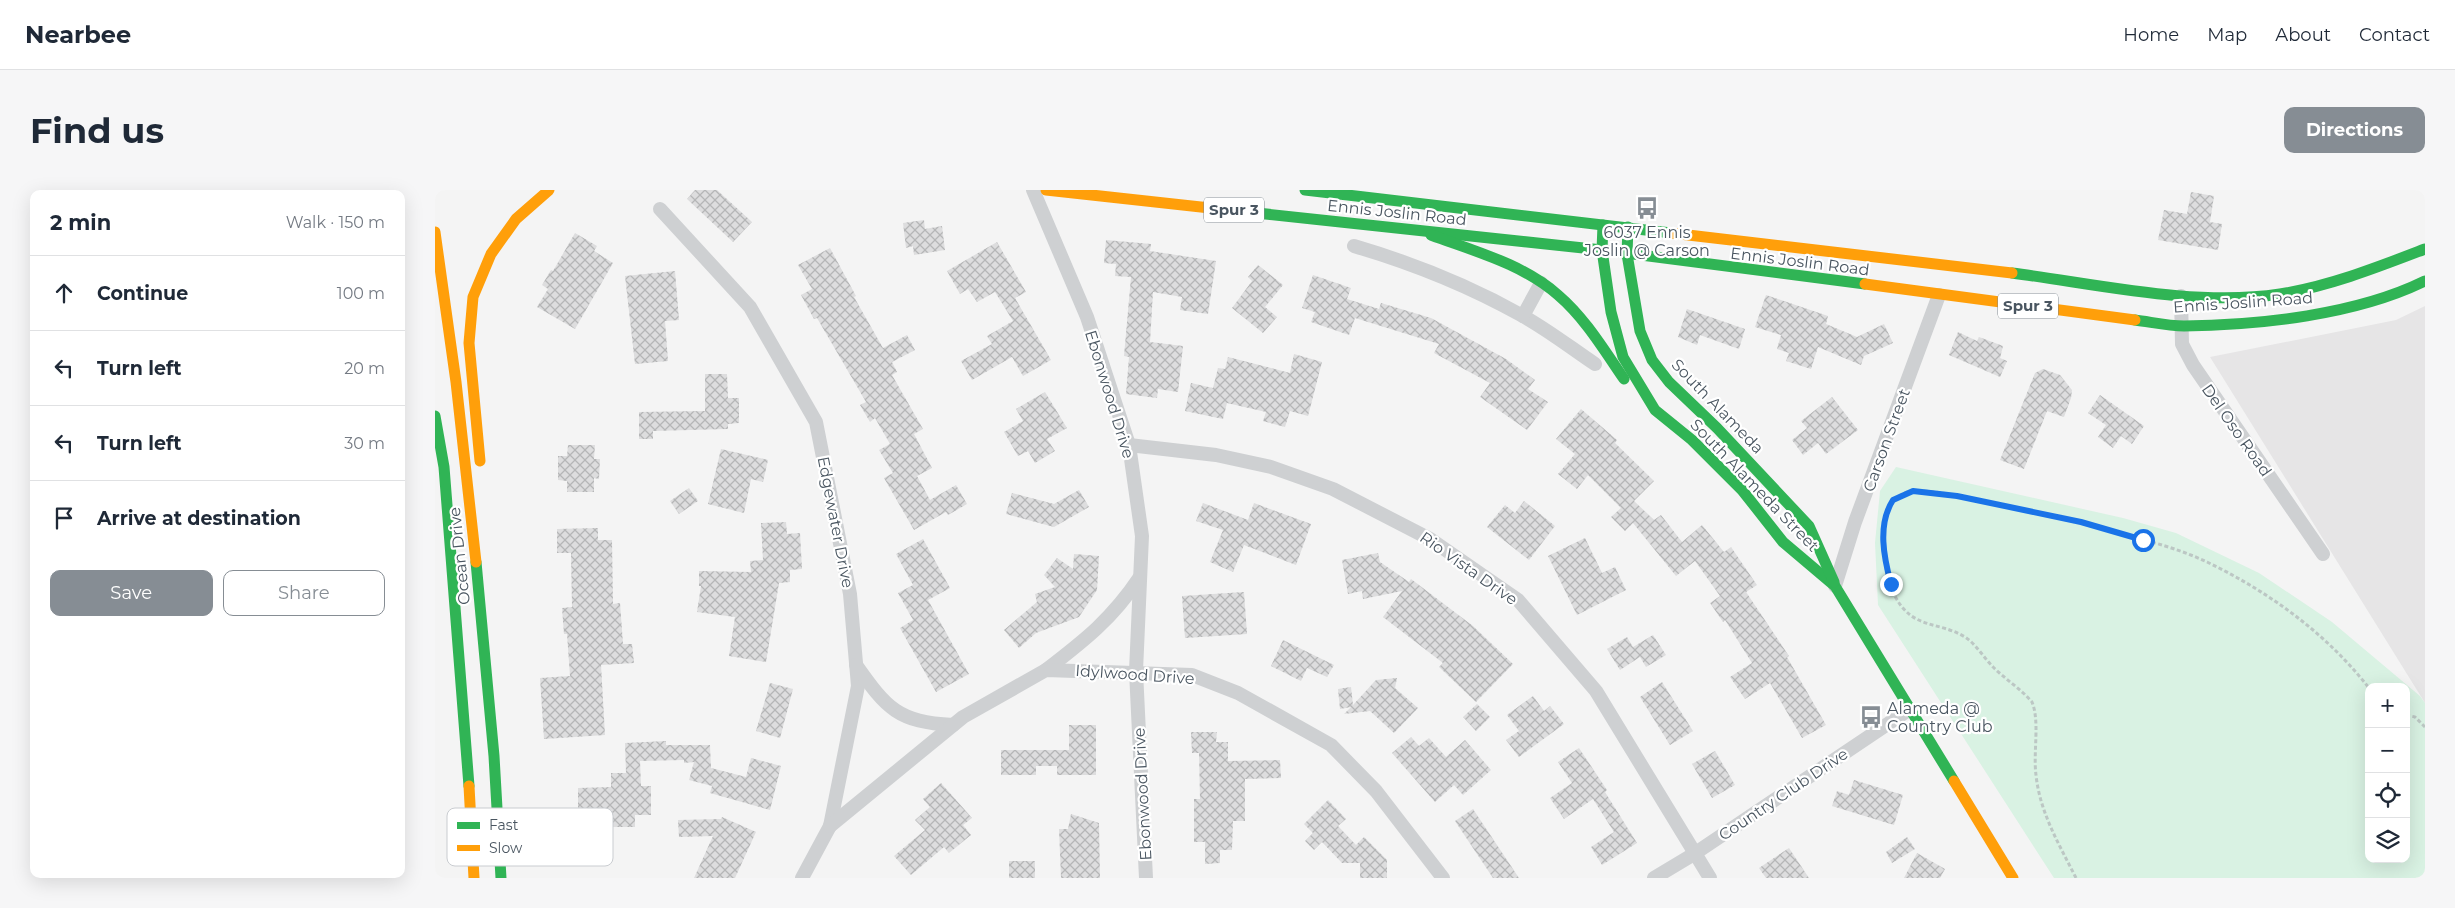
<!DOCTYPE html>
<meta charset="utf-8">
<style>
body{margin:0;font-family:Montserrat,sans-serif;background:#f6f6f7;color:#1f2937}
.controls{position:absolute;right:15px;bottom:15px;display:grid;overflow:hidden;border-radius:10px;box-shadow:0 5px 20px #0002}
.controls button{width:45px;height:45px;display:grid;place-items:center;padding:0;border:0;border-bottom:1px solid #e0e1e3;background:#fff;color:#1f2937;font:25px sans-serif}
.stop{position:absolute;width:15px;height:15px;margin:-11px;border:4px solid #1a73e8;border-radius:50%;background:#fff}
.stop.end{background:#1a73e8;border-color:#fff;box-shadow:0 1px 5px #0008}
.list{margin:0;padding:0;list-style:none}
h2{display:flex;justify-content:space-between;align-items:center;height:65px;margin:0;padding:0 20px;font-size:21px}
h2 small{font-size:16px;font-weight:400;color:#747a83}
.list li{display:grid;grid-template-columns:32px 1fr auto;gap:15px;align-items:center;box-sizing:border-box;height:75px;padding:0 20px;border-top:1px solid #e0e1e3}
.list b{display:block;font-size:19px;white-space:nowrap}
.list em{font-size:16px;font-style:normal;color:#747a83}
.actions{display:flex;gap:10px;padding:15px 20px}
.actions a{flex:1;padding:11px 0;border:1px solid #868d94;border-radius:10px;text-align:center;font-size:18px;color:#868d94}
.actions .main{background:#868d94;color:#fff}
.icon{flex:none;width:28px;height:28px;fill:none;stroke:currentColor;stroke-width:2;stroke-linecap:round;stroke-linejoin:round}
.map{position:relative;flex:none;width:1990px;height:688px;overflow:hidden;border-radius:10px}
header{display:flex;align-items:center;gap:30px;box-sizing:border-box;height:70px;padding:0 25px;background:#fff;border-bottom:1px solid #e0e1e3}
header strong{font-size:24px}
nav{display:flex;gap:28px;margin-inline-start:auto;font-size:18px}
.intro{display:flex;align-items:center;justify-content:space-between;box-sizing:border-box;height:120px;padding:0 30px}
h1{margin:0;font-size:35px}
.button{padding:12px 22px;border-radius:10px;background:#868d94;color:#fff;font-size:18px;font-weight:700}
main{display:flex;gap:30px;padding:0 30px}
aside{flex:1;background:#fff;border-radius:10px;box-shadow:0 5px 20px #0002}
.map>svg:first-child{display:block}
.education{fill:#e6e5e6}
.green{fill:#d9f2e3;fill-rule:evenodd}
.building{fill:url(#building-cross-hatch)}
.lines{fill:none;stroke-linecap:round;stroke-linejoin:round}
.path{stroke:#bcc7c4;stroke-width:3;stroke-dasharray:4 2.5;stroke-linecap:butt}
.street{stroke:#ced0d2;stroke-width:14}
.fast{stroke:#30b455;stroke-width:11}
.slow{stroke:#ff9f0a;stroke-width:11}
.route{stroke:#1a73e8;stroke-width:6}
.labels{text-anchor:middle;stroke-width:4.5;stroke-linejoin:round;paint-order:stroke}
.shield{fill:#fff;stroke:#808990;stroke-width:1}
.shield-label{font-size:15px;font-weight:bold;fill:#4a5661}
.street-label{font-size:16px;fill:#4a5661;stroke:#fff}
.poi-label{font-size:16px;fill:#4a5661;stroke:#fff}
.key{fill:#fff;stroke:#c9ccd0;stroke-width:1}
.key-label{font-size:14px;fill:#4a5661}
</style>
<header>
<strong>Nearbee</strong>
<nav><a>Home</a><a>Map</a><a>About</a><a>Contact</a></nav>
</header>
<div class="intro"><h1>Find us</h1><a class="button">Directions</a></div>
<main>
<aside>
<h2>2 min<small>Walk · 150 m</small></h2>
<ul class="list">
<li><svg class="icon" aria-label="ahead" viewBox="0 0 24 24"><path d="M12 20V5M6 11l6-6 6 6"/></svg><div><b>Continue</b></div><em>100 m</em></li>
<li><svg class="icon" aria-label="left" viewBox="0 0 24 24"><path d="M17 20v-9H6M10 6l-5 5 5 5"/></svg><div><b>Turn left</b></div><em>20 m</em></li>
<li><svg class="icon" aria-label="left" viewBox="0 0 24 24"><path d="M17 20v-9H6M10 6l-5 5 5 5"/></svg><div><b>Turn left</b></div><em>30 m</em></li>
<li><svg class="icon" aria-label="arrive" viewBox="0 0 24 24"><path d="M6 21V4h12l-3 4 3 4H6"/></svg><div><b>Arrive at destination</b></div></li>
</ul>
<div class="actions"><a class="main">Save</a><a>Share</a></div>
</aside>
<div class="map">
<svg width="1990" height="688" viewBox="0 0 1990 688">
<defs>
<pattern id="building-cross-hatch" width="8" height="8" patternUnits="userSpaceOnUse" patternTransform="scale(1.25)"><rect width="8" height="8" fill="#ddddde"/><path d="M0 0l8 8M0 8l8-8" fill="none" stroke="#b5b6b7"/></pattern>
</defs>
<rect width="100%" height="100%" fill="#f4f4f4"/>
<path class="education" d="M 1990,116 L 1990,513 L 1775,167 L 1961,130 Z"/>
<path class="green" d="M 1461,277 L 1688,328 L 1741,343 L 1824,383 L 1897,432 L 1985,506 L 1990,513 L 1990,688 L 1619,688 L 1443,415 L 1440,353 L 1445,301 ZM 1934,497 L 1971,497 L 1971,669 L 1934,669 Z"/>
<g class="building">
<path d="M 260,0 L 282,0 L 317,32 L 298,52 L 252,9 Z"/>
<path d="M 1756,2 L 1779,6 L 1775,32 L 1787,34 L 1783,60 L 1723,50 L 1729,20 L 1752,24 Z"/>
<path d="M 489,30 L 490,39 L 507,36 L 510,60 L 479,65 L 478,56 L 471,58 L 468,33 Z"/>
<path d="M 140,43 L 162,56 L 159,61 L 178,73 L 140,139 L 102,117 L 113,99 L 107,95 L 116,80 L 118,81 Z"/>
<path d="M 671,50 L 716,54 L 715,61 L 781,71 L 773,124 L 745,120 L 747,107 L 718,102 L 715,152 L 748,156 L 743,202 L 723,199 L 722,208 L 691,204 L 694,167 L 689,166 L 696,87 L 680,86 L 681,74 L 669,73 Z"/>
<path d="M 562,52 L 591,102 L 580,108 L 616,170 L 588,186 L 577,167 L 537,190 L 526,171 L 557,154 L 552,146 L 578,131 L 560,102 L 542,112 L 533,99 L 525,104 L 512,81 Z"/>
<path d="M 395,58 L 421,106 L 419,107 L 448,158 L 472,145 L 480,160 L 457,172 L 462,182 L 457,185 L 488,239 L 479,244 L 497,278 L 482,286 L 495,310 L 521,295 L 532,314 L 513,325 L 511,322 L 479,340 L 449,288 L 458,283 L 444,260 L 455,254 L 440,228 L 435,232 L 425,215 L 431,212 L 382,128 L 379,129 L 366,105 L 377,99 L 363,75 Z"/>
<path d="M 823,75 L 848,95 L 830,117 L 842,127 L 828,143 L 797,118 L 817,91 L 813,87 Z"/>
<path d="M 240,81 L 244,130 L 230,131 L 233,171 L 200,174 L 190,86 Z"/>
<path d="M 878,85 L 916,98 L 912,109 L 944,119 L 946,113 L 996,128 L 1071,169 L 1100,190 L 1093,199 L 1113,212 L 1092,240 L 1045,207 L 1055,193 L 999,163 L 1004,154 L 920,128 L 914,145 L 876,132 L 880,122 L 867,118 Z"/>
<path d="M 1331,105 L 1393,126 L 1391,134 L 1422,147 L 1449,134 L 1458,153 L 1429,166 L 1426,175 L 1383,157 L 1376,179 L 1351,171 L 1354,163 L 1342,159 L 1346,145 L 1320,137 Z"/>
<path d="M 1252,119 L 1310,139 L 1304,159 L 1265,145 L 1262,155 L 1243,147 Z"/>
<path d="M 1523,142 L 1542,151 L 1544,147 L 1568,156 L 1565,168 L 1572,171 L 1565,187 L 1514,165 Z"/>
<path d="M 859,164 L 887,172 L 873,226 L 855,221 L 850,237 L 828,231 L 831,222 L 792,213 L 788,229 L 750,221 L 756,193 L 778,198 L 783,178 L 790,179 L 793,167 L 855,183 Z"/>
<path d="M 1608,179 L 1625,185 L 1637,200 L 1636,208 L 1629,227 L 1612,221 L 1589,279 L 1565,270 L 1600,183 Z"/>
<path d="M 270,184 L 292,184 L 293,208 L 304,208 L 304,233 L 293,234 L 293,239 L 218,241 L 218,249 L 204,249 L 204,222 L 270,221 Z"/>
<path d="M 610,202 L 632,238 L 612,249 L 620,261 L 600,273 L 593,261 L 583,266 L 569,242 L 588,231 L 581,219 Z"/>
<path d="M 1665,205 L 1709,236 L 1697,254 L 1686,246 L 1678,258 L 1663,247 L 1671,235 L 1653,223 Z"/>
<path d="M 1397,207 L 1423,240 L 1391,264 L 1383,253 L 1368,265 L 1357,250 L 1372,238 L 1366,231 Z"/>
<path d="M 1146,219 L 1182,250 L 1180,253 L 1219,291 L 1199,311 L 1219,330 L 1226,325 L 1247,352 L 1267,335 L 1289,362 L 1296,357 L 1322,395 L 1311,402 L 1354,466 L 1352,467 L 1391,535 L 1367,548 L 1335,493 L 1310,509 L 1295,487 L 1317,473 L 1290,430 L 1288,432 L 1275,413 L 1285,406 L 1260,371 L 1241,386 L 1198,333 L 1190,341 L 1176,327 L 1186,318 L 1153,285 L 1142,299 L 1123,284 L 1140,264 L 1121,249 Z"/>
<path d="M 133,255 L 160,255 L 159,269 L 165,269 L 164,289 L 159,288 L 159,302 L 132,302 L 132,291 L 123,290 L 123,266 L 132,266 Z"/>
<path d="M 286,259 L 333,270 L 328,292 L 316,289 L 309,323 L 273,314 Z"/>
<path d="M 254,298 L 263,311 L 244,324 L 235,311 Z"/>
<path d="M 644,300 L 654,317 L 619,337 L 571,324 L 577,303 L 619,314 Z"/>
<path d="M 1089,311 L 1120,336 L 1094,370 L 1052,337 L 1070,315 L 1080,323 Z"/>
<path d="M 768,313 L 813,330 L 819,313 L 876,334 L 861,375 L 809,355 L 798,382 L 775,372 L 788,340 L 761,331 Z"/>
<path d="M 351,332 L 352,344 L 365,343 L 367,379 L 355,380 L 355,392 L 344,393 L 331,472 L 294,466 L 300,427 L 262,422 L 266,396 L 264,396 L 264,381 L 316,382 L 315,371 L 328,370 L 326,333 Z"/>
<path d="M 163,338 L 163,350 L 177,350 L 178,414 L 185,413 L 188,454 L 197,454 L 199,473 L 166,475 L 170,545 L 109,549 L 105,488 L 135,486 L 132,444 L 129,444 L 127,418 L 137,417 L 136,363 L 122,363 L 122,339 Z"/>
<path d="M 1150,348 L 1167,383 L 1180,377 L 1191,400 L 1142,425 L 1113,366 Z"/>
<path d="M 488,349 L 515,398 L 493,410 L 534,484 L 501,502 L 465,438 L 478,430 L 463,403 L 478,395 L 461,364 Z"/>
<path d="M 943,363 L 945,372 L 974,392 L 976,389 L 1038,436 L 1078,474 L 1041,512 L 1004,477 L 1008,473 L 948,427 L 967,401 L 928,409 L 927,401 L 913,404 L 907,370 Z"/>
<path d="M 639,364 L 664,366 L 662,400 L 644,427 L 601,443 L 584,458 L 569,440 L 602,412 L 600,404 L 620,397 L 609,385 L 622,368 L 638,379 Z"/>
<path d="M 809,402 L 812,444 L 750,448 L 747,406 Z"/>
<path d="M 1218,445 L 1231,465 L 1211,477 L 1205,467 L 1185,480 L 1172,459 L 1192,447 L 1198,457 Z"/>
<path d="M 848,450 L 899,475 L 892,487 L 872,478 L 866,491 L 836,476 Z"/>
<path d="M 962,488 L 960,498 L 983,518 L 959,543 L 935,521 L 909,524 L 916,517 L 905,519 L 903,499 L 916,497 L 918,515 L 941,490 Z"/>
<path d="M 1227,492 L 1258,541 L 1235,555 L 1205,507 Z"/>
<path d="M 335,493 L 358,499 L 345,548 L 321,541 Z"/>
<path d="M 1098,506 L 1109,521 L 1115,516 L 1129,534 L 1084,567 L 1071,550 L 1084,541 L 1072,525 Z"/>
<path d="M 1042,514 L 1055,527 L 1041,541 L 1028,527 Z"/>
<path d="M 634,535 L 661,535 L 661,585 L 622,585 L 622,576 L 601,576 L 601,585 L 566,585 L 566,560 L 634,560 Z"/>
<path d="M 756,542 L 782,542 L 781,552 L 793,552 L 793,571 L 845,570 L 846,588 L 810,589 L 810,631 L 798,631 L 797,660 L 785,660 L 785,673 L 770,674 L 770,652 L 759,652 L 759,609 L 765,609 L 764,563 L 757,563 Z"/>
<path d="M 976,547 L 984,556 L 994,548 L 1011,567 L 1030,550 L 1056,580 L 1028,605 L 1019,595 L 1000,612 L 957,563 Z"/>
<path d="M 231,551 L 231,555 L 275,555 L 276,578 L 311,587 L 316,568 L 346,576 L 335,620 L 275,603 L 277,596 L 254,590 L 259,572 L 249,573 L 249,570 L 205,571 L 206,596 L 216,596 L 216,625 L 200,625 L 200,637 L 176,637 L 176,626 L 143,626 L 143,598 L 176,597 L 176,583 L 191,583 L 190,553 Z"/>
<path d="M 1144,558 L 1172,600 L 1170,602 L 1202,653 L 1167,675 L 1156,657 L 1179,642 L 1158,609 L 1129,629 L 1115,608 L 1137,593 L 1123,572 Z"/>
<path d="M 1280,561 L 1300,595 L 1277,608 L 1257,574 Z"/>
<path d="M 1419,590 L 1468,605 L 1459,635 L 1397,616 L 1402,601 L 1414,605 Z"/>
<path d="M 506,593 L 537,628 L 528,635 L 536,645 L 514,663 L 509,657 L 476,685 L 459,666 L 490,640 L 480,630 L 495,617 L 488,609 Z"/>
<path d="M 893,610 L 911,629 L 903,636 L 921,655 L 929,647 L 952,670 L 952,688 L 925,688 L 925,673 L 907,673 L 887,652 L 879,660 L 870,651 L 878,643 L 869,634 Z"/>
<path d="M 1038,619 L 1084,688 L 1058,688 L 1020,631 Z"/>
<path d="M 636,624 L 664,633 L 665,688 L 626,688 L 624,639 L 633,639 Z"/>
<path d="M 287,627 L 321,642 L 300,688 L 259,688 L 278,646 L 244,647 L 243,630 L 286,629 Z"/>
<path d="M 1472,647 L 1480,659 L 1457,673 L 1451,662 Z"/>
<path d="M 1354,658 L 1374,688 L 1331,688 L 1324,678 Z"/>
<path d="M 1482,663 L 1510,679 L 1505,688 L 1469,688 Z"/>
<rect x="574" y="671" width="26" height="17"/>
</g>
<g class="lines">
<g class="path">
<path d="M 1971,525 L 1980,527 L 1990,537"/>
<path d="M 1641,688 C 1624,654 1605,623 1601,585 C 1598,563 1605,531 1597,512 C 1586,499 1570,489 1558,477 C 1549,468 1541,454 1530,447 C 1504,431 1479,440 1461,408 C 1447,384 1437,313 1472,302 C 1492,297 1543,310 1564,315 C 1612,325 1659,336 1706,349 C 1728,355 1751,362 1772,372 C 1834,402 1891,443 1934,498"/>
</g>
<g class="street">
<path d="M 598,0 L 652,127 L 694,255 L 707,346 L 701,481 L 711,688"/>
<path d="M 225,19 L 315,117 L 381,232 L 415,404 L 423,496 L 395,636 L 367,688"/>
<path d="M 919,56 C 977,73 1034,96 1086,125 C 1112,139 1136,158 1160,174"/>
<path d="M 1746,106 L 1747,154 L 1758,175 L 1888,364"/>
<path d="M 1088,126 L 1106,93"/>
<path d="M 694,255 L 781,265 L 836,277 L 898,299 L 995,349 L 1083,410 L 1161,501 L 1275,688"/>
<path d="M 1400,396 L 1420,332 L 1504,105"/>
<path d="M 421,475 C 452,519 463,532 518,535"/>
<path d="M 611,480 C 650,450 677,429 705,387"/>
<path d="M 395,636 L 528,527 L 611,480 L 757,485 L 803,503 L 896,555 L 941,601 L 1008,688"/>
<path d="M 1219,688 L 1259,664 L 1475,519"/>
</g>
<g class="fast">
<path d="M 870,0 L 1236,43"/>
<path d="M 775,18 L 1167,60 L 1430,94"/>
<path d="M 1168,35 L 1167,60 L 1176,122 L 1188,167 L 1220,220 L 1257,250 L 1307,300 L 1348,352 L 1400,396 L 1519,591"/>
<path d="M 1193,37 L 1192,64 L 1205,141 L 1217,170 L 1234,192 L 1282,238 L 1374,336 L 1399,392"/>
<path d="M 996,45 C 1039,61 1088,74 1123,105 C 1150,128 1169,160 1189,189"/>
<path d="M 1577,83 C 1662,94 1760,117 1845,104 C 1895,96 1943,77 1990,59"/>
<path d="M 1700,130 C 1716,132 1733,136 1749,136 C 1825,135 1921,125 1990,91"/>
<path d="M 0,226 L 9,277 L 34,596"/>
<path d="M 41,372 L 59,566 L 66,688"/>
</g>
<g class="slow">
<path d="M 611,0 L 775,18"/>
<path d="M 0,42 L 21,192 L 41,372"/>
<path d="M 1236,43 L 1577,83"/>
<path d="M 1430,94 L 1700,130"/>
<path d="M 45,271 L 34,153 L 38,107 L 56,64 L 81,29 L 114,0"/>
<path d="M 1519,591 L 1578,688"/>
<path d="M 34,596 L 39,688"/>
</g>
</g>
<g class="lines">
<path class="route" d="M 1456,394 C 1449,368 1442,335 1458,310 L 1478,301 L 1522,306 L 1646,332 L 1708,350"/>
</g>
<defs>
<symbol id="bus-bare" viewBox="-9 -9 18 18"><path d="M-5-6H5V4H4V6H2V4H-2V6H-4V4H-5ZM-3.5-4V0h7V-4ZM-3.5 1.2v1.5H-2V1.2ZM2 1.2v1.5H3.5V1.2Z" fill="#868d94" stroke="#fff" stroke-width="2.5" paint-order="stroke"/></symbol>
</defs>
<g fill-rule="evenodd">
<use href="#bus-bare" x="1196" y="2" width="32" height="32"/>
<use href="#bus-bare" x="1420" y="511" width="32" height="32"/>
</g>
<g class="labels">
<g class="shield">
<rect x="769" y="7.5" width="60" height="25" rx="4"/>
<rect x="1563" y="103.5" width="60" height="25" rx="4"/>
</g>
<g class="shield-label">
<text x="799" y="25">Spur 3</text>
<text x="1593" y="121">Spur 3</text>
</g>
<g class="street-label">
<text transform="translate(962 22) rotate(6)" y="6">Ennis Joslin Road</text>
<text transform="translate(1365 71) rotate(7)" y="6">Ennis Joslin Road</text>
<text transform="translate(1808 112) rotate(-4)" y="6">Ennis Joslin Road</text>
<text transform="translate(675 204) rotate(73)" y="6">Ebonwood Drive</text>
<text transform="translate(1283 216) rotate(46)" y="6">South Alameda</text>
<text transform="translate(1802 240) rotate(55)" y="6">Del Oso Road</text>
<text transform="translate(1451 250) rotate(-70)" y="6">Carson Street</text>
<text transform="translate(1320 295) rotate(46)" y="6">South Alameda Street</text>
<text transform="translate(401 332) rotate(79)" y="6">Edgewater Drive</text>
<text transform="translate(24 366) rotate(-96)" y="6">Ocean Drive</text>
<text transform="translate(1034 378) rotate(35)" y="6">Rio Vista Drive</text>
<text transform="translate(700 484) rotate(4)" y="6">Idylwood Drive</text>
<text transform="translate(707 604) rotate(-93)" y="6">Ebonwood Drive</text>
<text transform="translate(1348 604) rotate(-34)" y="6">Country Club Drive</text>
</g>
<g class="poi-label">
<text x="1212" y="48">6037 Ennis<tspan x="1212" dy="18">Joslin @ Carson</tspan></text>
<text x="1452" y="524" text-anchor="start">Alameda @<tspan x="1452" dy="18">Country Club</tspan></text>
</g>
</g>
<rect x="12" y="618" width="166" height="58" rx="8" class="key"/>
<rect x="22" y="632" width="23" height="7" fill="#30b455"/>
<rect x="22" y="655" width="23" height="6" fill="#ff9f0a"/>
<g class="key-label">
<text x="54" y="640">Fast</text>
<text x="54" y="663">Slow</text>
</g>
</svg>
<div class="controls">
<button>+</button>
<button>−</button>
<button><svg class="icon" aria-label="locate" viewBox="0 0 24 24"><circle cx="12" cy="12" r="6"/><path d="M12 2v4M12 18v4M2 12h4M18 12h4"/></svg></button>
<button><svg class="icon" aria-label="layers" viewBox="0 0 24 24"><path d="M12 4l9 5-9 5-9-5zM3 14l9 5 9-5"/></svg></button>
</div>
<div class="stop" style="left:1708px;top:350px"></div>
<div class="stop end" style="left:1456px;top:394px"></div>
</div>
</main>
